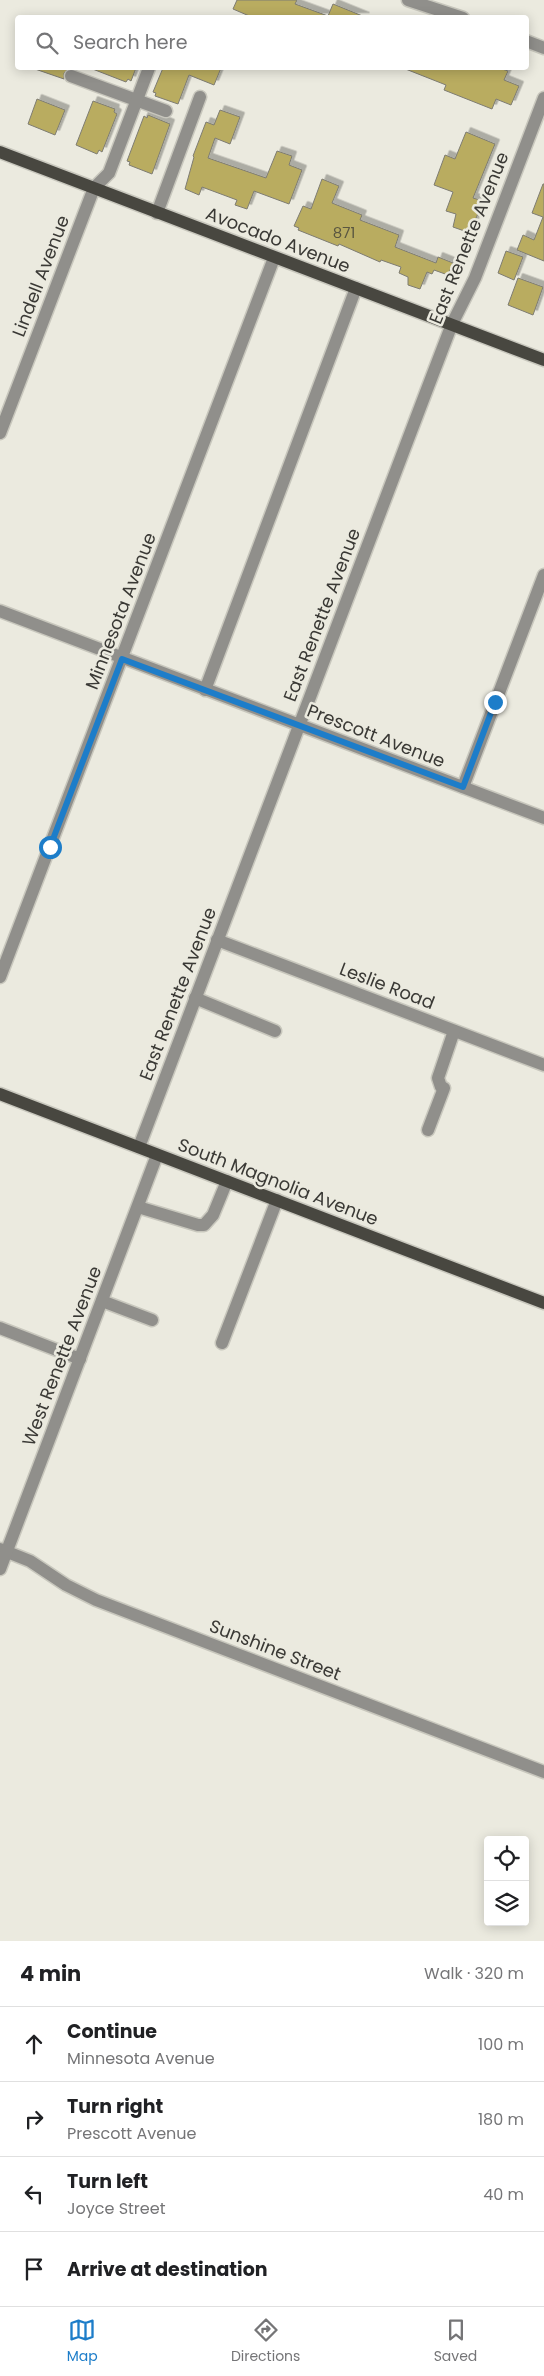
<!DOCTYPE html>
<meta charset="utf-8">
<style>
body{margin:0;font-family:Poppins,sans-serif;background:#f2f2f2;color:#202124}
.controls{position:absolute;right:15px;bottom:15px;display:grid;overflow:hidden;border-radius:5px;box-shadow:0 2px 12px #0003}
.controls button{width:45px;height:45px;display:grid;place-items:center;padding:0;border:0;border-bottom:1px solid #e0e0e0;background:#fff;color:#202124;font:25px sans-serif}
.stop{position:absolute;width:15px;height:15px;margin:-11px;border:4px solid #1d7dc9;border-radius:50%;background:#fff}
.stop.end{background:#1d7dc9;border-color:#fff;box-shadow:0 1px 5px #0008}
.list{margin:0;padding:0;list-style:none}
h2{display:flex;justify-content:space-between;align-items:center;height:65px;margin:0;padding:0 20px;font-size:21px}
h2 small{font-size:16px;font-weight:400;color:#757577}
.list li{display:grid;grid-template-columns:32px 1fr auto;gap:15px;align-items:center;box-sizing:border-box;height:75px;padding:0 20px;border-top:1px solid #e0e0e0}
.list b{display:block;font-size:19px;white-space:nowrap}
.list p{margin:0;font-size:16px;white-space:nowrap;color:#757577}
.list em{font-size:16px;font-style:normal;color:#757577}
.icon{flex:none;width:28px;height:28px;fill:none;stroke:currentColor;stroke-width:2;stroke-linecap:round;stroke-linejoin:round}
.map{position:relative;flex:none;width:544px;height:1941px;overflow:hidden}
.search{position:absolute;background:#fff;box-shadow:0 2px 12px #0003;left:15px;right:15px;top:15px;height:55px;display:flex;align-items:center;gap:12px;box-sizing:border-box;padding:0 18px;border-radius:5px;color:#757577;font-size:19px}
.sheet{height:365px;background:#fff}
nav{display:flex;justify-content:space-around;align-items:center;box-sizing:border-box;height:70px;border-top:1px solid #e0e0e0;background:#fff;font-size:14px;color:#757577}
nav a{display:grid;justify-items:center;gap:2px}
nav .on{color:#1d7dc9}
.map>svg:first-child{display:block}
.building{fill:#b9ac60;stroke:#7e7c72;filter:url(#shadow)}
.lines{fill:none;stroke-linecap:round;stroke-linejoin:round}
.minor-casing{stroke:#c8c7bd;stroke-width:15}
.major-casing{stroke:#c8c7bd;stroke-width:15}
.minor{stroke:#908f8b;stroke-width:12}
.major{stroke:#484740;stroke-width:12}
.route{stroke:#1d7dc9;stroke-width:6}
.labels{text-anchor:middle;stroke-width:5;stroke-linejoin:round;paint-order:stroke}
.number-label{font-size:15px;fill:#5a5640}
.street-label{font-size:18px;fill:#3a3935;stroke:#ebeadf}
</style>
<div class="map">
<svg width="544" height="1941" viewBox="0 0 544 1941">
<defs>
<filter id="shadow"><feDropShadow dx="4.5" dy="-4.5" stdDeviation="0" flood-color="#0004"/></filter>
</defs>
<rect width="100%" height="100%" fill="#ebeadf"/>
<g class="building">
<path d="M 237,0 L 297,0 L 295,4 L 328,16 L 333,4 L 365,17 L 254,18 L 233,9 Z"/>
<path d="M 90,68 L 136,68 L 131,81 L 128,79 L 126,82 Z"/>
<path d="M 163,68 L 221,68 L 214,85 L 189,75 L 178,104 L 155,96 L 156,93 L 153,92 Z"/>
<path d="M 403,68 L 499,68 L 508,71 L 504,80 L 519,86 L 511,105 L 496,99 L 492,109 L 444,90 L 446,85 Z"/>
<path d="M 35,69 L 35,68 L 69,68 L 64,73 L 64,79 Z"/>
<path d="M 37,99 L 65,110 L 55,135 L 28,124 Z"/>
<path d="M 93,101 L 115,109 L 114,112 L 117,114 L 102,152 L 99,150 L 97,154 L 76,145 Z"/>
<path d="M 220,110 L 240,117 L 230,144 L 215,138 L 208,158 L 266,178 L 277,151 L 292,156 L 289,165 L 302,170 L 289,204 L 254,191 L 247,209 L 235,205 L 237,200 L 202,187 L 199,195 L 185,189 L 194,157 L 193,156 L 206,122 L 214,125 Z"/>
<path d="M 148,115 L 170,124 L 152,174 L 129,165 L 130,162 L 127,161 L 144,116 L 147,118 Z"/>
<path d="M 466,132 L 495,144 L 473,198 L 483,201 L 470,233 L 453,227 L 456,214 L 446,211 L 453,192 L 434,185 L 445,155 L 455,159 Z"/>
<path d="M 322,179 L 339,186 L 332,203 L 362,215 L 360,220 L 399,235 L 395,247 L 436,263 L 438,257 L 453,263 L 448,275 L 434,270 L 432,274 L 427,272 L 420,289 L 408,285 L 408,277 L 399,273 L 401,267 L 381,260 L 380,262 L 339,244 L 338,246 L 298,230 L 299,228 L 294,226 L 303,206 L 311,209 Z"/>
<path d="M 543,184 L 544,184 L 544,261 L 517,250 L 523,235 L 534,240 L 543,217 L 532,213 Z"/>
<path d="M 506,251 L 523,257 L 514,280 L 498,273 Z"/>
<path d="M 518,278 L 543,287 L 533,315 L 508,305 Z"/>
</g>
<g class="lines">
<defs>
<g id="minor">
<path d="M 408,0 L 463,18"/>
<path d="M 526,41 L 544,48"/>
<path d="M 71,76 L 166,111"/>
<path d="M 157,213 L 200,97"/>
<path d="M 0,433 L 94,188 L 109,173 L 149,68"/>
<path d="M 0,611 L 544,818"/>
<path d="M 205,690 L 356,288"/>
<path d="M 463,787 L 544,575"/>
<path d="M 217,940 L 544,1065"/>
<path d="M 0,977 L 274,258"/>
<path d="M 195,998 L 275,1031"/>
<path d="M 428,1130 L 444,1088 L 441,1087 L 438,1078 L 454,1031"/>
<path d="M 139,1147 L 426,392 L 452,324 L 475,278 L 544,98"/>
<path d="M 138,1207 L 198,1225 L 204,1225 L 213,1215 L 227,1181"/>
<path d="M 102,1301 L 152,1320"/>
<path d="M 0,1328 L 80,1359"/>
<path d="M 222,1343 L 277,1200"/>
<path d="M 0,1549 L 30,1561 L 66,1585 L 96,1600 L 544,1772"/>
<path d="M 0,1569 L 157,1155"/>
</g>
<g id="major">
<path d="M 0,152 L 544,360"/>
<path d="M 0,1094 L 544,1303"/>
</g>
</defs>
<use href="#minor" class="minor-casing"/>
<use href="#major" class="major-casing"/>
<use href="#minor" class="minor"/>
<use href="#major" class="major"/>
</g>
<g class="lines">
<path class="route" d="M 50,847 L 122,659 L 463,787 L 495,702"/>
</g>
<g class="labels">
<g class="number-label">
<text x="344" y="238">871</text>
</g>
<g class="street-label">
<text transform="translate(469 238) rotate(-68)" y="6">East Renette Avenue</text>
<text transform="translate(278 240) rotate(21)" y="6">Avocado Avenue</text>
<text transform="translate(41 276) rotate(-69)" y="6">Lindell Avenue</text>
<text transform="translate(121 611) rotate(-69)" y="6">Minnesota Avenue</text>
<text transform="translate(322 615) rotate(-69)" y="6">East Renette Avenue</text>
<text transform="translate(376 736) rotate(21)" y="6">Prescott Avenue</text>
<text transform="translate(387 986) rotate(21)" y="6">Leslie Road</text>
<text transform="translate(178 994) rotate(-69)" y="6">East Renette Avenue</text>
<text transform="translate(278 1182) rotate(21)" y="6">South Magnolia Avenue</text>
<text transform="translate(62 1356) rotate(-69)" y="6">West Renette Avenue</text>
<text transform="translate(275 1650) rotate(21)" y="6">Sunshine Street</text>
</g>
</g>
</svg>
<div class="controls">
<button><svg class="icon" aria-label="locate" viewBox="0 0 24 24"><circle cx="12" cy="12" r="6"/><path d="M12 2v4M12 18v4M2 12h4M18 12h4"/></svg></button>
<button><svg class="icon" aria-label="layers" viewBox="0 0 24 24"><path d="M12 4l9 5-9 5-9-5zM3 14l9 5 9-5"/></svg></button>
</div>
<div class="stop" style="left:50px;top:847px"></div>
<div class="stop end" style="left:495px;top:702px"></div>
<div class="search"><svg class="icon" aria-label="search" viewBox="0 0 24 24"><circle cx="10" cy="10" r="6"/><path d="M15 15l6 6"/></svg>Search here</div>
</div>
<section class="sheet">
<h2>4 min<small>Walk · 320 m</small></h2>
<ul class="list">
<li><svg class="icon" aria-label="ahead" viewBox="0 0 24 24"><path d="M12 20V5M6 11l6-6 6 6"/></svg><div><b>Continue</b><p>Minnesota Avenue</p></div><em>100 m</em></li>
<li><svg class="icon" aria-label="right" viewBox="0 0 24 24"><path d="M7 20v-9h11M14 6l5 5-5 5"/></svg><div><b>Turn right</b><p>Prescott Avenue</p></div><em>180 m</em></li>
<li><svg class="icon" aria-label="left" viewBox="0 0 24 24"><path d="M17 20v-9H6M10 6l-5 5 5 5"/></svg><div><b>Turn left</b><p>Joyce Street</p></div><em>40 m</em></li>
<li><svg class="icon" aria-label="arrive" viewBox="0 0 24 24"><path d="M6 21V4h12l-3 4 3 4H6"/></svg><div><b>Arrive at destination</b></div></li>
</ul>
</section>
<nav>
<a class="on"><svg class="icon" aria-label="map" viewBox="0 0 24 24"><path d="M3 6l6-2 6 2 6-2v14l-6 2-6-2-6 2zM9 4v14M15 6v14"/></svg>Map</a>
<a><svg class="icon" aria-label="directions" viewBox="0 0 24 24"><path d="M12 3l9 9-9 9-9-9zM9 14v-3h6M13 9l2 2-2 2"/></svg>Directions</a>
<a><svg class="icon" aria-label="saved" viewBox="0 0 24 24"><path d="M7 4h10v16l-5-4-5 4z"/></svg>Saved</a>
</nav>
